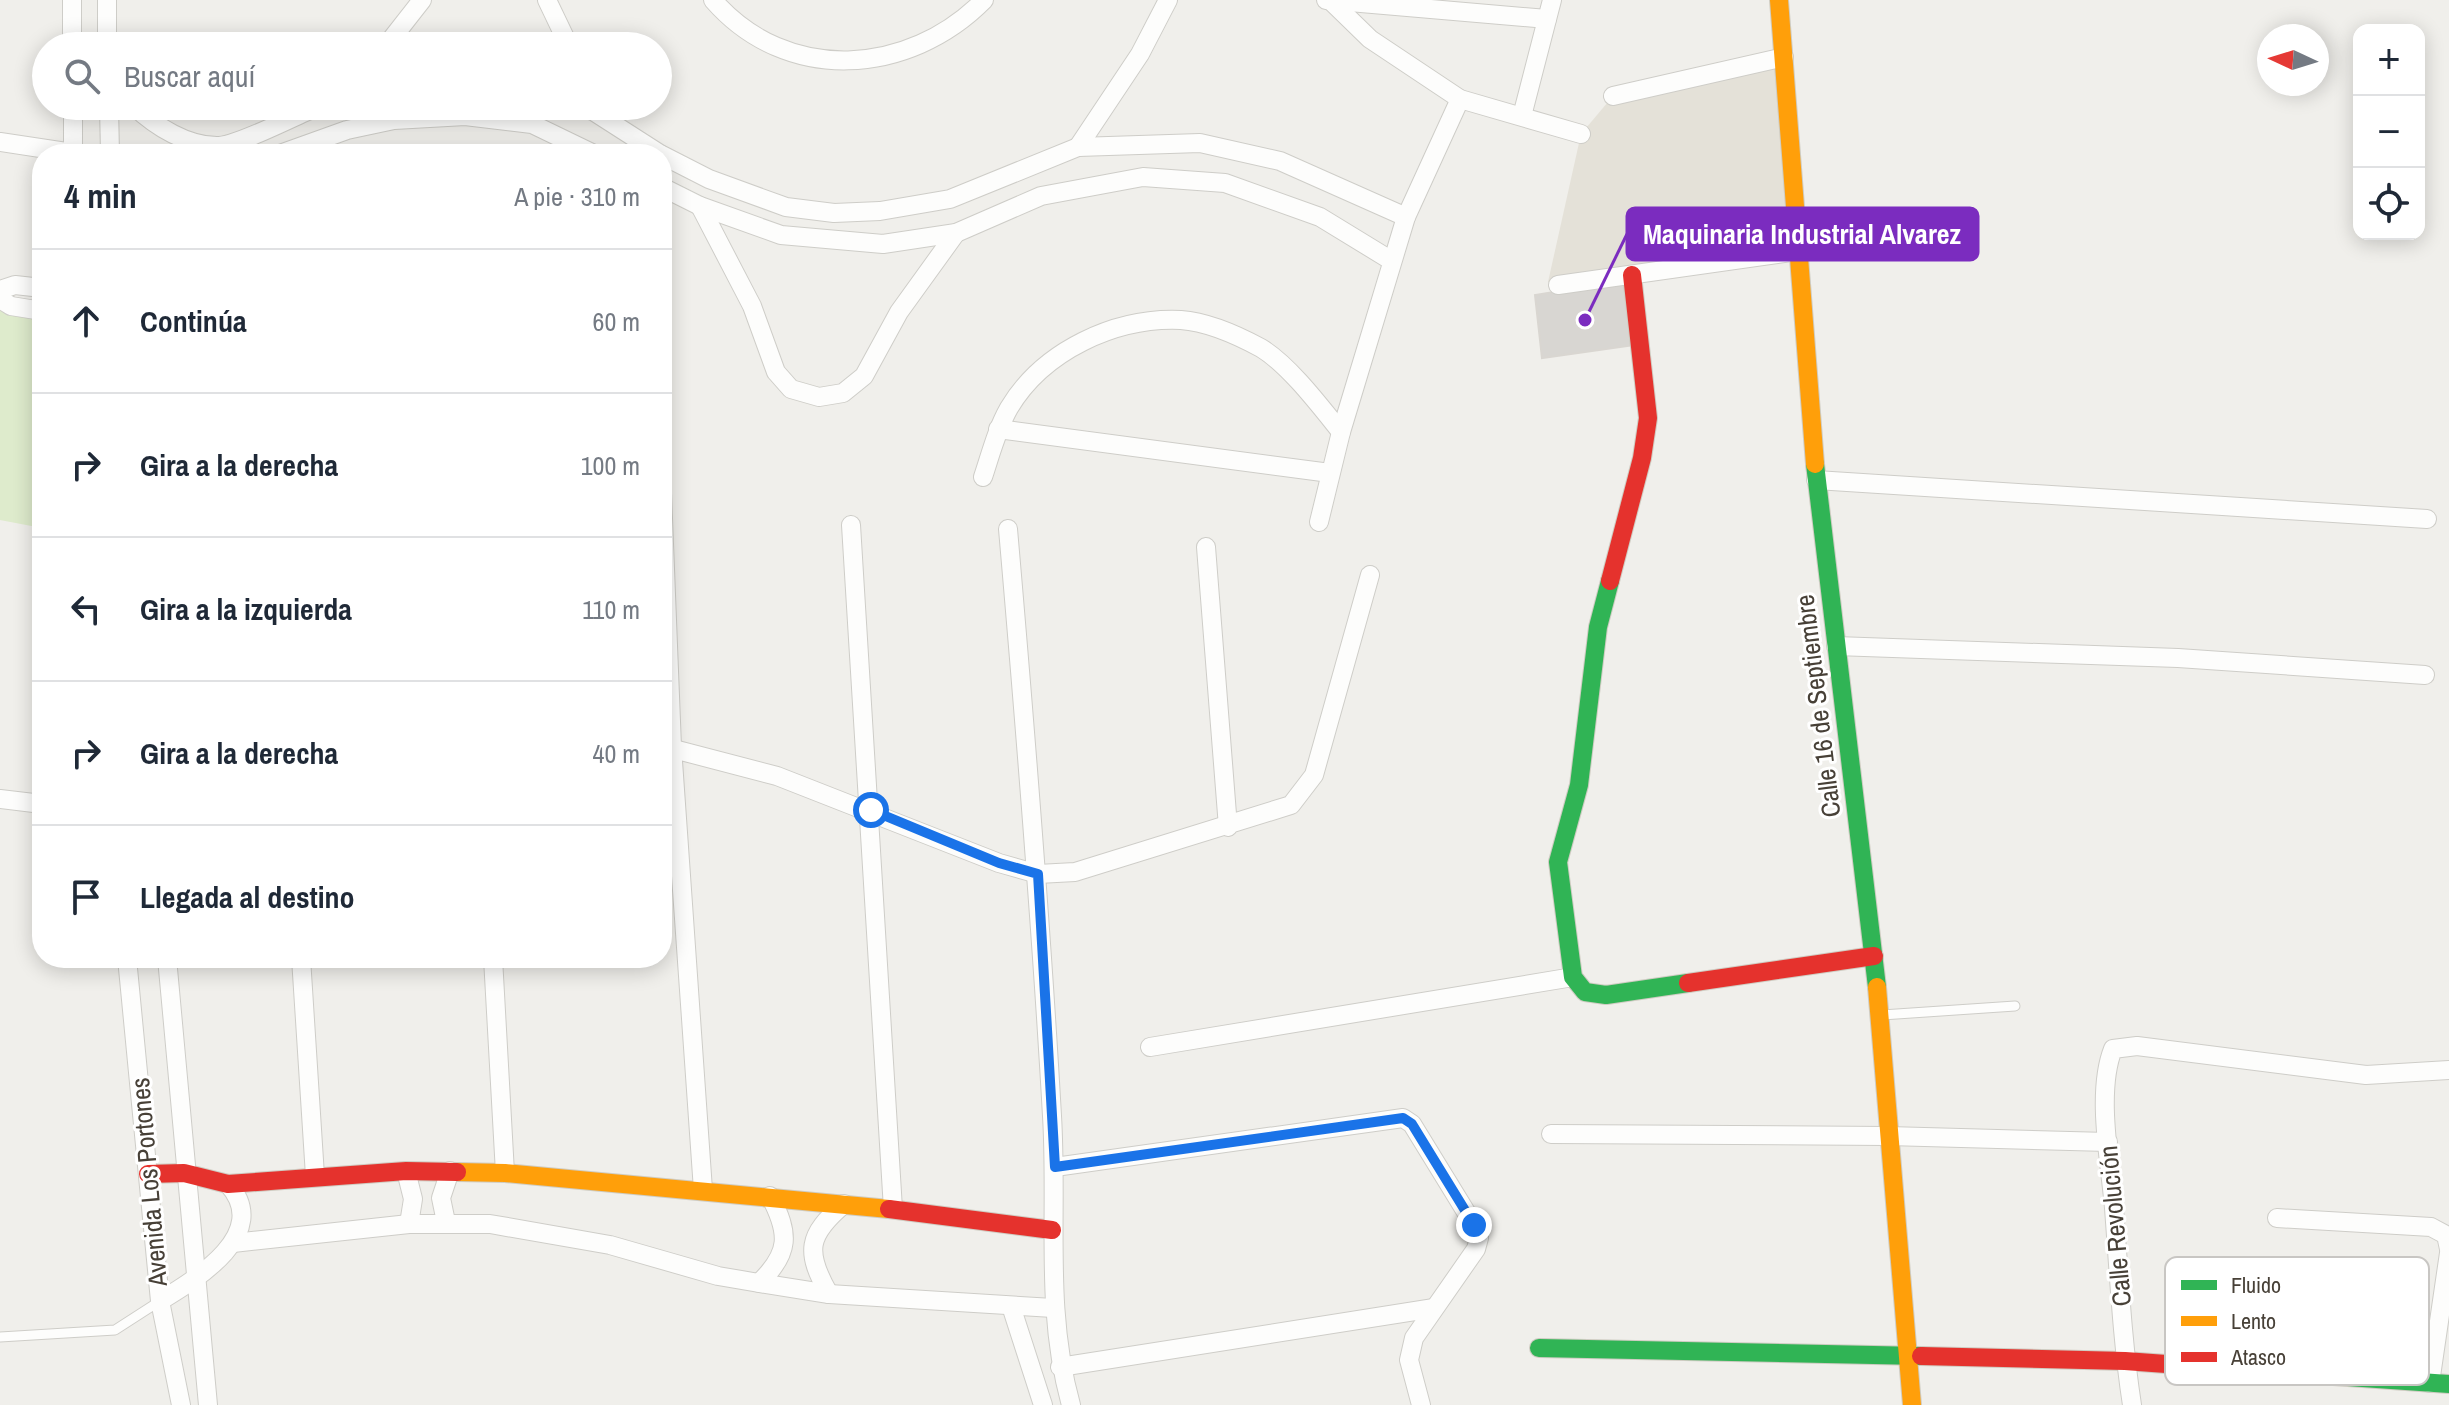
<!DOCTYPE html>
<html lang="es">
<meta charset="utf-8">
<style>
body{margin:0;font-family:"Archivo Narrow",sans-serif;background:#f6f6f7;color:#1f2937}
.controls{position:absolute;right:24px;top:24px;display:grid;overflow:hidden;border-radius:16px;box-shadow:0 4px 20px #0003}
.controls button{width:72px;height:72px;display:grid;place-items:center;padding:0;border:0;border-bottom:2px solid #e0e1e3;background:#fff;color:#1f2937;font:40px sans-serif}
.compass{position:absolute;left:2257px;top:24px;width:72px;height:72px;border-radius:50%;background:#fff;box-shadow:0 4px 20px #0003;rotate:274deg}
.stop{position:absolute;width:24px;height:24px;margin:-18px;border:6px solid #1a73e8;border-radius:50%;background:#fff}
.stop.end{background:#1a73e8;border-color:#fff;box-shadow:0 2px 8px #0008}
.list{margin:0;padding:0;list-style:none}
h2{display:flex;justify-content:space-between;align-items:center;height:104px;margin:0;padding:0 32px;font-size:34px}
h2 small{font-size:26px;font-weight:400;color:#747a83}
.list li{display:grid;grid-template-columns:52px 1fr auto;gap:24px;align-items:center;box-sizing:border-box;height:144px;padding:0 32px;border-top:2px solid #e0e1e3}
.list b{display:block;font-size:30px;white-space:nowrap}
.list em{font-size:26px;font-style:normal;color:#747a83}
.icon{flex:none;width:44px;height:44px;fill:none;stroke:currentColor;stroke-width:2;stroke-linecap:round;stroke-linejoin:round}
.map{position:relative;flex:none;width:2449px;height:1405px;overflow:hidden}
.search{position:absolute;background:#fff;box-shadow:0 4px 20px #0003;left:32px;top:32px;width:640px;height:88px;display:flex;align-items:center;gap:20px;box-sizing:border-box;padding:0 28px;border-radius:44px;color:#747a83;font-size:30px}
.panel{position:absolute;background:#fff;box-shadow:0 4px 20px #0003;left:32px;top:144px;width:640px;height:824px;border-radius:32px}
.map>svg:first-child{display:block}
.residential{fill:#e4e1d8}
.green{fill:#deebcc}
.building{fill:#d8d6d2;stroke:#d9d6d1;stroke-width:2}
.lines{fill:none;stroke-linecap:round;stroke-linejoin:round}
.lane-casing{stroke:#cecdc8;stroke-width:11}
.street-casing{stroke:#cecdc8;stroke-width:20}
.fast-casing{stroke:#cfccc2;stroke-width:20}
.slow-casing{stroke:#cfccc2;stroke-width:20}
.jam-casing{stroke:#cfccc2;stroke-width:20}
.lane{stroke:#fdfdfc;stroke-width:9}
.street{stroke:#fdfdfc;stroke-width:18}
.fast{stroke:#30b455;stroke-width:18}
.slow{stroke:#ff9f0a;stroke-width:18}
.jam{stroke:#e5322d;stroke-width:18}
.route{stroke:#1a73e8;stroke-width:10}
.labels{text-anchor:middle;stroke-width:6;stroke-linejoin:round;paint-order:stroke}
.street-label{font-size:26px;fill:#474037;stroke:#fff}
.key{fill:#fff;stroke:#c8c6c3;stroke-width:2}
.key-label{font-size:22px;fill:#474037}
.leader{fill:none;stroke:#7b2cbf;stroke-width:3}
.callout-dot{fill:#7b2cbf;stroke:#fff;stroke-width:3}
.callout{fill:#7b2cbf;stroke:#7b2cbf;stroke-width:3}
.callout-label{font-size:28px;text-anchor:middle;font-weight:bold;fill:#fff}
</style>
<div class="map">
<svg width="2449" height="1405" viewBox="0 0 2449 1405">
<rect width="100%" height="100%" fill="#f0efeb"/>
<path class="residential" d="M 1784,57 L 1798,251 L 1548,282 L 1581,134 L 1613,96 Z"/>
<path class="green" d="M 0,306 L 42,313 L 42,528 L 0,520 Z"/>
<path class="building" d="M 1628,280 L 1635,345 L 1542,358 L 1535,295 Z"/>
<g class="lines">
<defs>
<g id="lane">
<path d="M 1882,1015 L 2015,1006"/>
<path d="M 0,1337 L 115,1330 L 160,1301"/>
</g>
<g id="street">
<path d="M 72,0 L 72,46"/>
<path d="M 107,0 L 107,46"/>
<path d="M 547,0 L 569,46"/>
<path d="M 713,0 C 787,85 909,76 984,0"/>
<path d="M 1326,0 L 1547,19"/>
<path d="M 1331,1 L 1370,39 L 1460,99 L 1581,134"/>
<path d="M 386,46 L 422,0"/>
<path d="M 1613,96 L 1784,57"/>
<path d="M 73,106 L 73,154"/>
<path d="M 109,106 L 110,154"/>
<path d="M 134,106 C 155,126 188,147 219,146 C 239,145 297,115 319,106"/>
<path d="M 575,106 L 593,111 L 660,154"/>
<path d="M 1522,116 L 1552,0"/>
<path d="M 0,142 L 73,153"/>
<path d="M 1078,147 L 1140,54 L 1168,0"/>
<path d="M 280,154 L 347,130 L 394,120 L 465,116 L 532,124 L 594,154"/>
<path d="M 662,155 L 709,179 L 786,207 L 834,213 L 880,211 L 950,199 L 1078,147 L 1200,143 L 1280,161 L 1406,217"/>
<path d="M 662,187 L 700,206 L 781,235 L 883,244 L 956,233 L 1041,196 L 1143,177 L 1225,183 L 1320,217 L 1392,261"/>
<path d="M 700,206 L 752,306 L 776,372 L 791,389 L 819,397 L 843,393 L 864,376 L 899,312 L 956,233"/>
<path d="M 1558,285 L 1798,251"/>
<path d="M 0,290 L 15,285 L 42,288"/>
<path d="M 0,299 L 11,306 L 42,311"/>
<path d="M 998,429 L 1330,473"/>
<path d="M 983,477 C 991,453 997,429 1009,408 C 1043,351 1115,317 1181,320 C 1208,322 1237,335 1261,348 C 1289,365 1320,406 1341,432"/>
<path d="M 1816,480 L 2427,519"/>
<path d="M 662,493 L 672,747 L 703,1190"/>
<path d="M 1319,522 L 1341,432 L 1406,217 L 1460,99"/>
<path d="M 851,525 L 893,1209"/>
<path d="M 1008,529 C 1025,725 1041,920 1052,1116 C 1058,1214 1044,1309 1071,1405"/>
<path d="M 1206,547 L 1228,827"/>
<path d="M 1836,646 L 2178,658 L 2425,675"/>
<path d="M 662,746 L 777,776 L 999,863 L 1038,874 L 1075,872 L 1291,805 L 1314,775 L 1370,575"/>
<path d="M 0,799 L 42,804"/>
<path d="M 127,958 L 160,1301 L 181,1405"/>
<path d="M 167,958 L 208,1405"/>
<path d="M 301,958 L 315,1176"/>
<path d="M 493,958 L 505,1173"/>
<path d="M 1150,1047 L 1573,977"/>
<path d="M 1551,1134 L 1888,1136 L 2108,1142"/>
<path d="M 1055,1167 L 1403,1118 L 1412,1124 L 1474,1225 L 1479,1238 L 1476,1249 L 1414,1338 L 1409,1360 L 1421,1405"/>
<path d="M 406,1171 L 413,1199 L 409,1224"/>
<path d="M 2277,1218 L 2431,1227 L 2446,1235 L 2449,1249"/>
<path d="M 446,1222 L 441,1198 L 450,1171"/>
<path d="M 233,1243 L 409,1224 L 490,1224 L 610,1245 L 718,1276 L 759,1283 L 829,1294 L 1053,1308"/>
<path d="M 759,1283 C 790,1253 790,1234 770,1196"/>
<path d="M 829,1294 C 805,1252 807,1235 844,1204"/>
<path d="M 160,1301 C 198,1278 272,1233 228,1184"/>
<path d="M 1011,1306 L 1043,1405"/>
<path d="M 1060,1367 L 1434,1308"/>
<path d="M 2430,1383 L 2449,1253"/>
<path d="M 2132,1405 C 2122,1340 2119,1274 2114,1208 C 2110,1161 2096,1092 2113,1049 L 2137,1046 L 2366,1075 L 2449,1070"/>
</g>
<g id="fast">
<path d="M 1815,464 L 1877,987"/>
<path d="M 1610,581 L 1598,627 L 1579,785 L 1558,862 L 1573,977 L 1585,992 L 1606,995 L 1688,983"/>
<path d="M 1539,1348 L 1921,1356"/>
<path d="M 2248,1370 L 2449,1384"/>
</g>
<g id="slow">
<path d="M 1779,0 L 1815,464"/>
<path d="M 1877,987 L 1912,1405"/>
<path d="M 457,1172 L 505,1173 L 889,1209"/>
</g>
<g id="jam">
<path d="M 1610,581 L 1642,458 L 1648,418 L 1632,275"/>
<path d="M 1688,983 L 1874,956"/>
<path d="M 148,1174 L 184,1173 L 228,1184 L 406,1171 L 457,1172"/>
<path d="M 889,1209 L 1052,1230"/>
<path d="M 1921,1356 L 2125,1361 L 2248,1370"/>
</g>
</defs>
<use href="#lane" class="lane-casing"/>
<use href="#street" class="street-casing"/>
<use href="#fast" class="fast-casing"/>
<use href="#slow" class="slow-casing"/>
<use href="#jam" class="jam-casing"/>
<use href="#lane" class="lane"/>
<use href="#street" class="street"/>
<use href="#fast" class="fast"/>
<use href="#slow" class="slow"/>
<use href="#jam" class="jam"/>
</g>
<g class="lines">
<path class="route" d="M 871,810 L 999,863 L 1038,874 L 1055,1167 L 1403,1118 L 1412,1124 L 1474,1225"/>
</g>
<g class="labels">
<g class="street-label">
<text transform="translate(1818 706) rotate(-97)" y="9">Calle 16 de Septiembre</text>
<text transform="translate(149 1182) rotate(-95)" y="9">Avenida Los Portones</text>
<text transform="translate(2115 1226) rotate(-95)" y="9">Calle Revolución</text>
</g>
</g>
<rect x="2165" y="1257" width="264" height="128" rx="12" class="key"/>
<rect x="2181" y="1280" width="36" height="10" fill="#30b455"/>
<rect x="2181" y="1316" width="36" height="10" fill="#ff9f0a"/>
<rect x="2181" y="1352" width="36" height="10" fill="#e5322d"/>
<g class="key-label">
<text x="2231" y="1293">Fluido</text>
<text x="2231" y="1329">Lento</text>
<text x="2231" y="1365">Atasco</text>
</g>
<path class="leader" d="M1585 320L1627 234"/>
<circle class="callout-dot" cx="1585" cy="320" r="8"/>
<rect class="callout" x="1627" y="208" width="351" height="52" rx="8"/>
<g class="callout-label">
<text x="1802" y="244">Maquinaria Industrial Alvarez</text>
</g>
</svg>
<div class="controls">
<button>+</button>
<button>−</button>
<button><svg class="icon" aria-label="locate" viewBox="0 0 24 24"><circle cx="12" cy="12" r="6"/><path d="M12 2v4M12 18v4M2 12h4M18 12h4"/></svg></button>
</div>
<svg class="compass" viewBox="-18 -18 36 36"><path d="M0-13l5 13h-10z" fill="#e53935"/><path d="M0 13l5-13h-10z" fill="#747a83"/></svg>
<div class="stop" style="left:871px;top:810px"></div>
<div class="stop end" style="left:1474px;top:1225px"></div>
<div class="search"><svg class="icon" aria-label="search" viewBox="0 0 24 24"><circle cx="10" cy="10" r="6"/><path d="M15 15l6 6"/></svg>Buscar aquí</div>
<section class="panel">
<h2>4 min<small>A pie · 310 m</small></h2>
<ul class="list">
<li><svg class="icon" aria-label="ahead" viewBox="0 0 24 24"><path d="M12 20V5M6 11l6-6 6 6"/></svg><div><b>Continúa</b></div><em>60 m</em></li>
<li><svg class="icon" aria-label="right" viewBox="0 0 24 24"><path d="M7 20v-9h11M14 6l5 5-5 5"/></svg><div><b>Gira a la derecha</b></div><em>100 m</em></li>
<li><svg class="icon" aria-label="left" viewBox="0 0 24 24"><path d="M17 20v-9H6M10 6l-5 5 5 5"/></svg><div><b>Gira a la izquierda</b></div><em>110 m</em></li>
<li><svg class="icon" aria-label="right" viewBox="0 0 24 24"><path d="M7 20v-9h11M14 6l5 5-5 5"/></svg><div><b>Gira a la derecha</b></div><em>40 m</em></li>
<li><svg class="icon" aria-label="arrive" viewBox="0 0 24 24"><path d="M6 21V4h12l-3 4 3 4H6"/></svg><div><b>Llegada al destino</b></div></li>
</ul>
</section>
</div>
